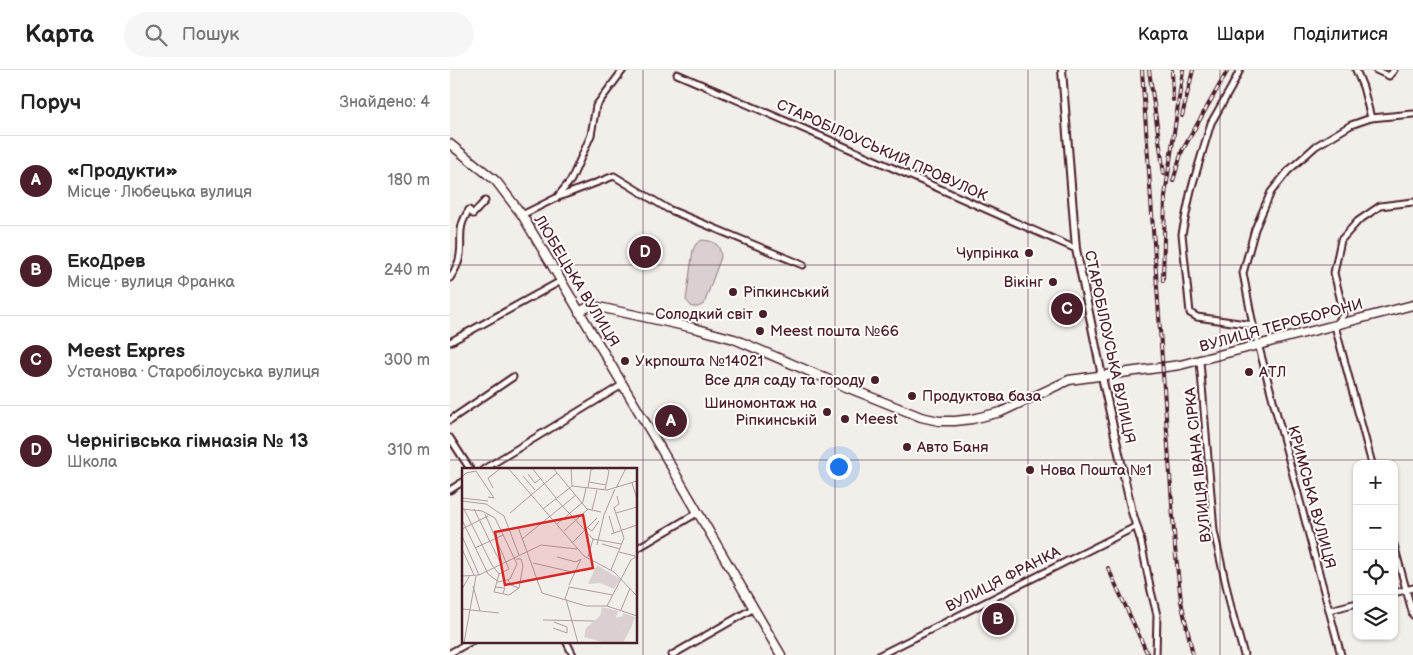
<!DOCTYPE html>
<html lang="uk">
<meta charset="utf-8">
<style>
body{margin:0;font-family:"Balsamiq Sans",sans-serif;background:#f6f6f6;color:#222}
.controls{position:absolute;right:15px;bottom:15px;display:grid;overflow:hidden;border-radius:10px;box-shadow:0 1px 4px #0004}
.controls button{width:45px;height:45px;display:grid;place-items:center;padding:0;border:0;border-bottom:1px solid #e0e0e0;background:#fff;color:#222;font:25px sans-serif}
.you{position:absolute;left:388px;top:396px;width:18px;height:18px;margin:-12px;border:4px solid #fff;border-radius:50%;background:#1a73e8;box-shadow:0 0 0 8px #1a73e833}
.badge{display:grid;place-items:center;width:32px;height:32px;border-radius:50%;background:#4a1f2b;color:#fff;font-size:16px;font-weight:700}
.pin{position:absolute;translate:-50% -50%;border:2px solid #fff;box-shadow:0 1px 5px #0006}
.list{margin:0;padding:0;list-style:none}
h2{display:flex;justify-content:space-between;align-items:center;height:65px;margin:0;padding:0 20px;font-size:21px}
h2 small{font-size:16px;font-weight:400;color:#767676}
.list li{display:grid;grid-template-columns:32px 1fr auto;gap:15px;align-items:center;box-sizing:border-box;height:90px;padding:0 20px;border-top:1px solid #e0e0e0}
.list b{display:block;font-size:19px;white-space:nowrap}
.list p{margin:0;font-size:16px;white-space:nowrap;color:#767676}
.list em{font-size:16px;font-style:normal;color:#767676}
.icon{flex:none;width:28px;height:28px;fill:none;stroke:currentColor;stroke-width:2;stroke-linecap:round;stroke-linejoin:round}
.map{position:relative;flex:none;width:963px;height:585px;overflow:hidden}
header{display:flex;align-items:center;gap:30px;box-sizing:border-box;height:70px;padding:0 25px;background:#fff;border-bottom:1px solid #e0e0e0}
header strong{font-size:24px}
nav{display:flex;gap:28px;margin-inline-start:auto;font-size:18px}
.search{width:350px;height:45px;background:#f6f6f6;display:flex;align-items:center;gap:12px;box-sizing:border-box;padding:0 18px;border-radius:28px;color:#767676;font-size:19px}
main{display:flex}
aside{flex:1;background:#fff}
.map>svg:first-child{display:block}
.garden{fill:#d9d0cf;stroke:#92787d}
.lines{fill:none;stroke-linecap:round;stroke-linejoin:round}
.minor-casing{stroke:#4a1f2b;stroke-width:9}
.tertiary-casing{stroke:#4a1f2b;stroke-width:10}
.secondary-casing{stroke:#4a1f2b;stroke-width:11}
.minor{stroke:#fdfcf7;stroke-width:5}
.tertiary{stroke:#fdfcf7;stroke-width:6}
.secondary{stroke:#fdfcf7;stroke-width:8}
.rail-casing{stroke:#4a1f2b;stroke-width:4}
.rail{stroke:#fdfcf7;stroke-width:2;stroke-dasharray:5.5;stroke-linecap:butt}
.grid{fill:none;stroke:#4a1f2b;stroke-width:1;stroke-opacity:0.55}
.poi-dot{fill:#4a1f2b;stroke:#fdfcf7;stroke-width:2}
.labels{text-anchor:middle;stroke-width:4;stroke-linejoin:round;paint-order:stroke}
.street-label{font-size:15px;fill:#4a1f2b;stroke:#fdfcf7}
.poi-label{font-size:15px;fill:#4a1f2b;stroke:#fdfcf7;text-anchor:start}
.inset-road{fill:none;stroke:#af9c9e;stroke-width:1}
.view{fill:#d62828;fill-opacity:0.15;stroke:#d62828;stroke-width:2.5}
.inset-edge{fill:none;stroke:#4a1f2b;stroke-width:2.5}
</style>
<header>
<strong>Карта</strong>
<div class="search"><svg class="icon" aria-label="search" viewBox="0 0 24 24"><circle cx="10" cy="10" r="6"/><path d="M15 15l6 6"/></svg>Пошук</div>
<nav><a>Карта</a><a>Шари</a><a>Поділитися</a></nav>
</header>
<main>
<aside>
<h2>Поруч<small>Знайдено: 4</small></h2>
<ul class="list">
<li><span class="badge">A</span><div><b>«Продукти»</b><p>Місце · Любецька вулиця</p></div><em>180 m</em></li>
<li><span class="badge">B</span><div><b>ЕкоДрев</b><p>Місце · вулиця Франка</p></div><em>240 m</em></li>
<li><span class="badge">C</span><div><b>Meest Expres</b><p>Установа · Старобілоуська вулиця</p></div><em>300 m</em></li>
<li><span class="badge">D</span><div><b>Чернігівська гімназія № 13</b><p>Школа</p></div><em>310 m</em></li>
</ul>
</aside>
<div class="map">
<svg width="963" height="585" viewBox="0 0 963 585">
<rect width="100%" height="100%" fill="#f2efeb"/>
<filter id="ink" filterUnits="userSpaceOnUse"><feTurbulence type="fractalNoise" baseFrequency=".02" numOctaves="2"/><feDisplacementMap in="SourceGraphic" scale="10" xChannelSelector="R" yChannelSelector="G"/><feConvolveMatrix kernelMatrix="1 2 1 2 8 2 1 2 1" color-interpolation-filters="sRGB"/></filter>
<g filter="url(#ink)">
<path class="garden" d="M 252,170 C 265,171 270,174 271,187 L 254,234 L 248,237 L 242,237 L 236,230 L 243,180 L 246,174 Z"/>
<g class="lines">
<defs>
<g id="minor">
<path d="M 790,0 L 781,18 L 761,53 L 741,120 L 732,164 L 740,243 L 747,247 L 803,255"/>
<path d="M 906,0 L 913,17 L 921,48"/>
<path d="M 926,0 L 939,6 L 944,0"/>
<path d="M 227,4 L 375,68 L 626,179"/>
<path d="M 108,126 L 121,110 L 141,65 L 146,36 L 173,0"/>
<path d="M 72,145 L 106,128 L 164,106 L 218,139 L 353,195"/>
<path d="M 0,208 C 3,203 7,197 9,190 C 14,170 5,161 19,140 L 23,144 L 35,131"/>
<path d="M 0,272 L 111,211"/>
<path d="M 750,291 L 764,461 L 782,542 L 794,585"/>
<path d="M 0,350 L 63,307"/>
<path d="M 0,368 L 20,399"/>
<path d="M 922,394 L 885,256 L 894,244 L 884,203 L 891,170 L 908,151 L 930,136 L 963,132"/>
<path d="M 34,399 L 172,315"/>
<path d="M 0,420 L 14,411"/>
<path d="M 690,467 L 701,521 L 707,545 L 706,585"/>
<path d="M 944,475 L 963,545"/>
<path d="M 186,479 L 247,443"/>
<path d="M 944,523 L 963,518"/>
<path d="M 880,540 L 907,533"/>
<path d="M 116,571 L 123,585"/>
<path d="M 0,583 L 22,571"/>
<path d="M 222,585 L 304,538"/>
<path d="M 430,585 L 687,456"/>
<path d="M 891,585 L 803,255 L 793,203 L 805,159 L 821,122 L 838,101 L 866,76 L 901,55 L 921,48 L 963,44"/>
</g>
<path id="tertiary" d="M 612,0 L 626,179 L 654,316 L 682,442 L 690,467"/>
<g id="secondary">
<path d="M 0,74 L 46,111 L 72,145 L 211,379 L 331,585"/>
<path d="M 129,242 L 140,236 L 144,236 L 244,258 L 284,269 L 391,315 L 471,347 L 489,351 L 505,351 L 522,349 L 551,342 L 619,310 L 730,295 L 963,235"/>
</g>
</defs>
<use href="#minor" class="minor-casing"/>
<use href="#tertiary" class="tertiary-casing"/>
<use href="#secondary" class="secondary-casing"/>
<use href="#minor" class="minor"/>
<use href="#tertiary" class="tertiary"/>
<use href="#secondary" class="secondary"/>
<defs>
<g id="rail">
<path d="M 692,0 L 725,477 L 731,531 L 743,585"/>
<path d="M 699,0 L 714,104"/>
<path d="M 722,0 L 723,30"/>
<path d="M 732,46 L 743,0"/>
<path d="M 723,111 L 732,81 L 778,0"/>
<path d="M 713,211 L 715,126 L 733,0"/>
<path d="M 658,498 L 698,585"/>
</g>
</defs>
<use href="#rail" class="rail-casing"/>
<use href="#rail" class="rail"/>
</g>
</g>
<path class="grid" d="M 193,0 L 193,585M 385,0 L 385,585M 578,0 L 578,585M 770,0 L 770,585M 0,195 L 963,195M 0,390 L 963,390"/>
<g class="poi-dot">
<circle cx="579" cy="183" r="5"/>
<circle cx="603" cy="212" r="5"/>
<circle cx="283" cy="222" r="5"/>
<circle cx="313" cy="244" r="5"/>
<circle cx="310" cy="261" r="5"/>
<circle cx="175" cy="291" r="5"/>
<circle cx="799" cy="302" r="5"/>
<circle cx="425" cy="310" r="5"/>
<circle cx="462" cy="326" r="5"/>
<circle cx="377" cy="342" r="5"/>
<circle cx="395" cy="349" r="5"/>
<circle cx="457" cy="377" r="5"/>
<circle cx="580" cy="400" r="5"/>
</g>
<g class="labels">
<g class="street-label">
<text transform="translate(432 80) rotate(24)" y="5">СТАРОБІЛОУСЬКИЙ ПРОВУЛОК</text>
<text transform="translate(127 211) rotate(59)" y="5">ЛЮБЕЦЬКА ВУЛИЦЯ</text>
<text transform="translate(831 255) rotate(-15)" y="5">ВУЛИЦЯ ТЕРОБОРОНИ</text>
<text transform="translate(660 277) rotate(78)" y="5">СТАРОБІЛОУСЬКА ВУЛИЦЯ</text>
<text transform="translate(748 395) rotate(-96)" y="5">ВУЛИЦЯ ІВАНА СІРКА</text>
<text transform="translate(862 427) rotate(75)" y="5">КРИМСЬКА ВУЛИЦЯ</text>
<text transform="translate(553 509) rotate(-27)" y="5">ВУЛИЦЯ ФРАНКА</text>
</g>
<g class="poi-label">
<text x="569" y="188" text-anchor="end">Чупрінка</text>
<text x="593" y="217" text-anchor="end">Вікінг</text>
<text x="293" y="227">Ріпкинський</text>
<text x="303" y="249" text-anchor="end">Солодкий світ</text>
<text x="320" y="266">Meest пошта №66</text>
<text x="185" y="296">Укрпошта №14021</text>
<text x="809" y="307">АТЛ</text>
<text x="415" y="315" text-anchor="end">Все для саду та городу</text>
<text x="472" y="331">Продуктова база</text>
<text x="367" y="338" text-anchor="end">Шиномонтаж на<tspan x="367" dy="17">Ріпкинській</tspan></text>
<text x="405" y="354">Meest</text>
<text x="467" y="382">Авто Баня</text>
<text x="590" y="405">Нова Пошта №1</text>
</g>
</g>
<g transform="translate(12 398)">
<rect width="175" height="175" fill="#f2efeb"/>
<path d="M 161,145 L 173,149 L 169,160 L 161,175 L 144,175 L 163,157 L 160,153 Z" fill="#d9d0cf"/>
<path d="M 135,97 L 158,111 L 152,121 L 138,115 L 126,116 ZM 140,139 L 156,143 L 154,150 L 160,148 L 163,157 L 144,175 L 122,169 L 124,160 L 138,148 Z" fill="#d9d0cf"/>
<path class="inset-road" d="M 46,0 L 122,88 L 152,104 L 175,128M 70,0 L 94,30M 91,0 L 125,41 L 139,44M 109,0 L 110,18M 66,6 L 73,15 L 78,11M 61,8 L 73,22M 0,9 L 4,5 L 14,3 L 32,30 L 26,29M 127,14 L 144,17M 170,15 L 175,31M 31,20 L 26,10 L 39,0M 126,20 L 129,2 L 133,0M 154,20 L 164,0M 143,22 L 147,3 L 144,0M 0,30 L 26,33M 94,31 L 131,71M 0,33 L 24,36 L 42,48 L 57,87M 0,41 L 20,43 L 33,50 L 55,96 L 48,111 L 37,114 L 26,106 L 0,52M 2,41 L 30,97M 12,41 L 39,96M 81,41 L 110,18 L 145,22 L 175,13M 130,42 L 135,22M 48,45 L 95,5M 154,45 L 175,39M 23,46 L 47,101 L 37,106 L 30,97M 147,48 L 152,65M 95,56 L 121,34 L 124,20M 56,59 L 80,125 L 124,138 L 145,138 L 175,148M 126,60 L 130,63 L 137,53M 0,61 L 26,48M 102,63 L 126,41M 149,66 L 175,57M 0,68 L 17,107M 60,71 L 114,27M 131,71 L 159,76M 110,75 L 135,50M 140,76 L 158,81M 135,77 L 142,47 L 153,21M 13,80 L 41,67M 0,81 L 12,107M 157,84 L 173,88M 95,89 L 114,94 L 119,91M 126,89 L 131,71M 71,95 L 110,104M 149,102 L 162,70 L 152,40 L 157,36 L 155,28M 37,106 L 32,124 L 47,127 L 57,120M 0,108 L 17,107 L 79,77 L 115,81M 159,111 L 169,92 L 175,88M 46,112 L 49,117 L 57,120 L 61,98 L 59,91 L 54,91M 107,117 L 119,91M 11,118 L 18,143M 33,119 L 43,120 L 41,125M 0,121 L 8,107M 103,131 L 107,119 L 151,127M 104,131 L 116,175M 145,138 L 159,111M 0,141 L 37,145M 159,142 L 168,120M 81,152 L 132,153M 91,160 L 105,165 L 105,159 L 92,154M 2,175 L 14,108"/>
<path class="view" d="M 121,47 L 131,100 L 43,117 L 33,64 Z"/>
<rect width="175" height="175" class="inset-edge"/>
</g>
</svg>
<div class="controls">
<button>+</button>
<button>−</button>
<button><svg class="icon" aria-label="locate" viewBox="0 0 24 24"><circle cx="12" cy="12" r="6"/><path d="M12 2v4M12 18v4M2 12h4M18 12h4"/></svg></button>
<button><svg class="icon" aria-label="layers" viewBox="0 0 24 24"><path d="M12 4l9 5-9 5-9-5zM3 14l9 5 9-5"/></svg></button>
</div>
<div class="you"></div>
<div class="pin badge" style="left:221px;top:351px">A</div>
<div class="pin badge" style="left:548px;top:549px">B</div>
<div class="pin badge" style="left:617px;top:239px">C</div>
<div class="pin badge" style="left:195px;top:182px">D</div>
</div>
</main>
